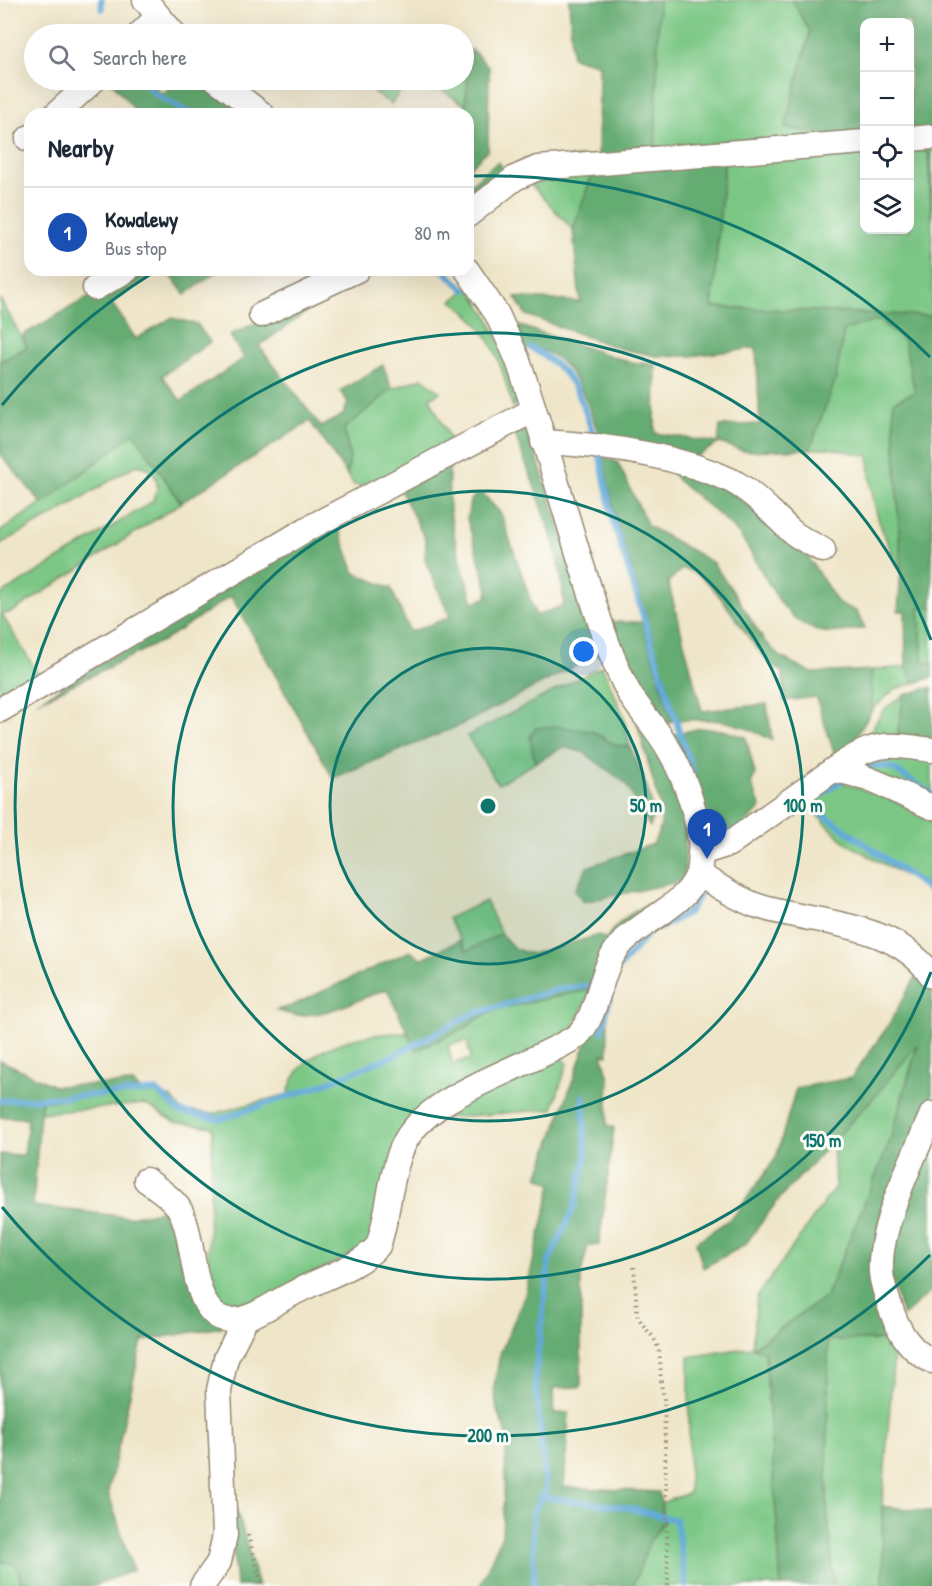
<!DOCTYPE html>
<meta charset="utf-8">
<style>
body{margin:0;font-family:"Patrick Hand",sans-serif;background:#f6f6f7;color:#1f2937}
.controls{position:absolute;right:18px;top:18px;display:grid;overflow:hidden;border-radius:12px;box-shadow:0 6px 24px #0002}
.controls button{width:54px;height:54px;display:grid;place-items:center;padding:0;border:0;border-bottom:2px solid #e0e1e3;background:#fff;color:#1f2937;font:30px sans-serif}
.you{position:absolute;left:584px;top:652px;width:21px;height:21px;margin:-15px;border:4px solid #fff;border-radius:50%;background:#1a73e8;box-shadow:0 0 0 9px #1a73e833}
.badge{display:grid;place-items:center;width:39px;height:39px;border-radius:50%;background:#b5179e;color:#fff;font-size:20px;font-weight:700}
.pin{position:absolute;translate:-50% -50px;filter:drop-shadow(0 2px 3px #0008)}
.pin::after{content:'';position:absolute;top:32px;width:21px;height:18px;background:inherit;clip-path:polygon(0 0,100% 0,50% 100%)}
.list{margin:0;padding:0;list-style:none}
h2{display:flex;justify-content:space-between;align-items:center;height:78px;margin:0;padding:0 24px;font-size:26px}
h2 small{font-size:20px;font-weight:400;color:#747a83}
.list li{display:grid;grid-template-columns:39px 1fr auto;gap:18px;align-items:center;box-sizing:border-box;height:90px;padding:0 24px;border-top:2px solid #e0e1e3}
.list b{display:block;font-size:22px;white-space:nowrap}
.list p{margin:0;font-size:20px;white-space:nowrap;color:#747a83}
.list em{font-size:20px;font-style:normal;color:#747a83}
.icon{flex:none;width:33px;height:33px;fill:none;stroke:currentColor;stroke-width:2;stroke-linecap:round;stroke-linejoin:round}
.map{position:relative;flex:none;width:932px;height:1586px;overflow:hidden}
.search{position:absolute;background:#fff;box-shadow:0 6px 24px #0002;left:24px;top:24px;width:450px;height:66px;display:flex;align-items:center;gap:15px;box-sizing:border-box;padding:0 21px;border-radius:33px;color:#747a83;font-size:22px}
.panel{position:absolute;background:#fff;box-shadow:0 6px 24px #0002;left:24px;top:108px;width:450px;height:168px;border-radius:18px}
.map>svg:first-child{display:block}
.green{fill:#7cc785;stroke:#5c7852;stroke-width:1.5;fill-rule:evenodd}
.forest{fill:#65ac72;stroke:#506b48;stroke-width:1.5}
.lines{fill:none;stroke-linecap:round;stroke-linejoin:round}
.stream{stroke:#62aad9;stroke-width:6}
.minor-casing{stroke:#958873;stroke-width:27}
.path{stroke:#958873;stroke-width:4;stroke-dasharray:1.5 4.5;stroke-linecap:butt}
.minor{stroke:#fff;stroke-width:24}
.ring{fill:none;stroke:#0f766e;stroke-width:3}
.centre{fill:#0f766e;stroke:#fdfcf7;stroke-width:3}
.ring-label{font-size:18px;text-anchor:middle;font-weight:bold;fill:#0f766e;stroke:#fdfcf7;stroke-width:6;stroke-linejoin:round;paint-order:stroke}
</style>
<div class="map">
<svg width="932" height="1586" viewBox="0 0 932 1586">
<rect width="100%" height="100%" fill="#fdfcf7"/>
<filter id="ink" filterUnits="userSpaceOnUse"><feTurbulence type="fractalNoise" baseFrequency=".0167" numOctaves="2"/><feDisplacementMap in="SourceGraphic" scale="12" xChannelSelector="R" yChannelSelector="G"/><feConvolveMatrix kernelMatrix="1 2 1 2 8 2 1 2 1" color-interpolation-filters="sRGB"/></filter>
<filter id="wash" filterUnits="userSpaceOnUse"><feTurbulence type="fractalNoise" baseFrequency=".008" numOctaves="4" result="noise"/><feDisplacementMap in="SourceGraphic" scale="24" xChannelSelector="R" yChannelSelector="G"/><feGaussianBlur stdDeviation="1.35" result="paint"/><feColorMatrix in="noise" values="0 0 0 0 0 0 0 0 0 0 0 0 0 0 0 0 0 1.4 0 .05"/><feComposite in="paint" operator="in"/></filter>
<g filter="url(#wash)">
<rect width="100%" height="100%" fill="#efe5c8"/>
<g class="green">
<path d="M 659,0 L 792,0 L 810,32 L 785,128 L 864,141 L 864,230 L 910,230 L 910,149 L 928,152 L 932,221 L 932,316 L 712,307 L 725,155 L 654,158 Z"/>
<path d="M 464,50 L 472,50 L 465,105 L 426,80 L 464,80 Z"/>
<path d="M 356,80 L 409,80 L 391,104 Z"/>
<path d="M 598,157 L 573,230 L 514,166 L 526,159 Z"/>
<path d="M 469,287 L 488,316 L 520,395 L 513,408 C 500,362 493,330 452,301 Z"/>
<path d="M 0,299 L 27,347 L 0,362 Z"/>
<path d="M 879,320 L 904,341 L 915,392 L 893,402 L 901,572 C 880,528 870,506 869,456 L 829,448 L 810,449 L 836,378 L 844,330 Z"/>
<path d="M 422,378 L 440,392 L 430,398 L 452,443 L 368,487 L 354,485 L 347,475 L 350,458 L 344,429 L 392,389 Z"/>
<path d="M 134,432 L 181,503 L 14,611 L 2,615 L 39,675 L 0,703 L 0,595 L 152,502 C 163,486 156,463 134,466 L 54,515 L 0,544 L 0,532 L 86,471 Z"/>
<path d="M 919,608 L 932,608 L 932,662 L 923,663 Z"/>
<path d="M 602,666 L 623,714 L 630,747 L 615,745 L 592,731 L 530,737 L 535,763 L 498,784 L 467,736 Z"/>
<path d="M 906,667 L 915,683 L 895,689 L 872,710 L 872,670 Z"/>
<path d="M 904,695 L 897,739 L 860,748 L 884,709 Z"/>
<path d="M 932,755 L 932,803 L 889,782 L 855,759 Z"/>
<path d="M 836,780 L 932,815 L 932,859 L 926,887 L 847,844 L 802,801 Z"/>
<path d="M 486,901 L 501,934 L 467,951 L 448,918 Z"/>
<path d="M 592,989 L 571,1032 L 434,1102 L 373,1243 L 248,1308 L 215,1307 L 207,1275 L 213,1127 L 175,1122 L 145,1104 L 41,1113 L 41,1102 L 139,1089 L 172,1098 L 184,1113 L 193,1111 L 212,1114 L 288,1094 C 298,1045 365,1032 407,1033 L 416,1049 L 467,1027 L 477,1019 L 498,1009 ZM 467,1041 L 471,1059 L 452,1063 L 448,1045 Z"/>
<path d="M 918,1042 L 890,1141 L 826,1296 L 753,1347 L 765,1351 L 781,1586 L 633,1586 L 648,1545 L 664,1521 L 661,1503 L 689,1493 L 689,1357 L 752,1347 L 757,1297 L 835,1187 L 833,1141 L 874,1097 Z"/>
<path d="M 562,1058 L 567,1064 L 553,1109 L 434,1119 Z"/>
<path d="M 828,1340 L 895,1340 L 882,1506 L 883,1586 L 834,1586 L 827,1506 Z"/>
<path d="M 0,1561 L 17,1565 L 22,1586 L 0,1586 Z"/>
</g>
<g class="forest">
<path d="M 569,0 L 659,0 L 655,158 L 725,155 L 712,307 L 932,316 L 932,608 L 919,608 L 923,663 L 932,662 L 932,677 L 915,683 L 906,667 L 905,611 L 898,611 L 901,572 L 893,402 L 915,392 L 904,341 L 879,320 L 844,330 L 836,378 L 810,449 L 744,451 L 719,443 L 688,461 L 602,443 C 589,409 573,345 525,349 L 517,325 L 630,362 L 656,365 L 655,433 L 718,443 L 720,426 L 760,424 L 756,348 L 690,356 L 656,356 L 618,348 L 526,315 L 515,297 L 580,302 L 573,230 L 598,157 L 599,65 L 572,57 Z"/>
<path d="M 792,0 L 932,0 L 932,221 L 928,152 L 910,149 L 910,22 L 864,22 L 864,141 L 785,128 L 810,32 Z"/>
<path d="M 472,50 L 489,67 L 488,150 L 468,169 L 468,114 L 461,114 L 465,105 Z"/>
<path d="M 110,80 L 149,80 L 162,94 L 178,80 L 207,80 L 247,114 L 138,114 Z"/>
<path d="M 498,162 L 507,173 L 468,204 L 468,186 Z"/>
<path d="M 135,270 L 158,270 L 111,302 L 136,339 L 171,318 L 197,324 L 210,342 L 162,376 L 181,401 L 244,358 L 230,335 L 358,275 L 259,346 L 321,427 L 343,415 L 348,402 L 340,391 L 383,365 L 392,389 L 344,429 L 350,458 L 347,475 L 310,421 L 181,503 L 134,433 L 42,504 L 0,454 L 0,362 L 27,347 L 23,335 Z"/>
<path d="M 167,270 L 219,270 L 185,295 Z"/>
<path d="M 525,421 L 601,653 L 461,725 L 333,778 L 231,596 L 164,640 L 37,702 L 336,521 L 355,573 L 391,588 L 410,632 L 450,617 L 425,560 L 426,541 L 400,489 L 451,458 C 442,505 459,557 473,602 L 486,598 L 488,590 L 467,519 L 470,501 L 476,495 L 483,494 L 501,514 L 536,616 L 564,605 C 561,544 533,486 513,429 Z"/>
<path d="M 602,455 L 618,463 L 648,526 L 712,562 L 735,594 L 764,641 L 781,657 L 812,673 L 872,670 L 872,710 L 846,754 L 836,759 L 816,697 L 784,701 L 783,672 C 747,654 720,572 682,569 L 668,582 L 702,711 L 767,704 L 772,740 C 732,720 722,719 678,720 L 617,523 Z"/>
<path d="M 671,469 L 712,483 L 737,496 L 806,554 L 838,603 L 856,611 L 865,628 C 853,630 837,634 824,632 C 777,625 763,562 736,531 C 719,512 696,497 677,480 Z"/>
<path d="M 608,622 L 642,622 L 672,721 L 662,726 L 649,709 Z"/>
<path d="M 932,687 L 932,745 L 897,739 L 904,695 Z"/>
<path d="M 637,722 L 670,770 L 686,829 L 684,881 L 583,902 L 575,890 L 587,867 L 653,844 L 661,826 L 662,813 Z"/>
<path d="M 556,726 L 592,731 L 615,745 L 630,747 C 639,770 659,803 650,827 L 625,783 L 583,752 L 563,747 L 535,763 L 530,737 L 536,728 Z"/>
<path d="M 700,728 L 722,730 L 746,737 L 755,774 L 751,784 L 761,808 L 734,834 L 710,838 L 673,735 Z"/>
<path d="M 676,893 L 592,989 L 498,1009 L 477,1019 L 467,1027 L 416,1050 L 387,989 C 353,1001 311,1026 277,1010 L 291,1006 L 410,951 L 421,959 L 460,940 L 467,951 L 501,934 L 515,949 L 532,954 L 599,935 L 606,939 C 620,916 651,900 676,893 Z"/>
<path d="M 919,971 L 932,985 L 932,1100 L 885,1220 L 895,1340 L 828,1340 L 827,1506 L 834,1586 L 781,1586 L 765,1352 L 753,1348 L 826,1296 L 890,1141 L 918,1044 L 874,1097 L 778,1200 L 745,1245 L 703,1268 L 696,1242 L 734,1216 L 776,1158 L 796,1088 L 851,1078 L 886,1029 Z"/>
<path d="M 607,985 L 608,1055 L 602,1054 L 609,1078 L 607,1125 L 614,1128 L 599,1245 L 588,1245 L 581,1275 L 581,1387 L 553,1388 L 554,1413 L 569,1413 L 564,1487 L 659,1492 L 664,1521 L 648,1545 L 633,1586 L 480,1586 L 502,1535 L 507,1435 L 497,1411 L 494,1387 L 500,1354 L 525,1295 L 552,1184 L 538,1177 Z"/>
<path d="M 0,1060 L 54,1086 L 133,1083 L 139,1089 L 41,1102 L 33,1206 L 129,1217 L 165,1210 L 178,1228 L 222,1327 L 142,1341 L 108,1492 L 133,1570 L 94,1586 L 22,1586 L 17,1565 L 0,1561 L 0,1154 L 24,1155 L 28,1118 L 0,1117 Z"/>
<path d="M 932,1128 L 932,1290 L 903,1317 L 889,1270 L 898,1214 Z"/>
<path d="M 228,1490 L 241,1523 L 258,1586 L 236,1586 Z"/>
<path d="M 882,1506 L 932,1512 L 932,1586 L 883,1586 Z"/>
</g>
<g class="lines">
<g class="stream">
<path d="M 101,0 L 102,9"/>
<path d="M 142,80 L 155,94 L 191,114"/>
<path d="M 443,270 L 465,290"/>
<path d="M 531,348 C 575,371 580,396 595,440"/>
<path d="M 599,452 L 613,521 L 692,771"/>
<path d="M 861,767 L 865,764 L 892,768 L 932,794"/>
<path d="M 799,801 L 833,821 L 932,892"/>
<path d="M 806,806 L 842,780"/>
<path d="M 706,814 L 712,829 L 716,832 L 730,831"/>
<path d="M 660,928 L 689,912 L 700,894"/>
<path d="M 618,969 L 646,936"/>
<path d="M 602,1031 L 611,993"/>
<path d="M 0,1101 L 157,1091 L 180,1112 L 221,1119 L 319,1086 L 397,1054 L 470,1015 L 560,989 L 592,985"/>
<path d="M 541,1497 L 624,1507 L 676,1520 L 686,1586"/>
<path d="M 534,1586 L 533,1512 L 546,1488 L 535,1377 L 549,1261 L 574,1208 L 586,1157 L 583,1096"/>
</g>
</g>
</g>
<g filter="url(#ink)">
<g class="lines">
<defs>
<g id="minor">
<path d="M 145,0 L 174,34"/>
<path d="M 140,34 L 158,16"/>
<path d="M 217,80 L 262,114"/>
<path d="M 56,114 L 94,80"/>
<path d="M 28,139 L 30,137"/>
<path d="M 910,139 L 932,137"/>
<path d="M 468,215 L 515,178 L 538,168 L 864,142"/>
<path d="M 95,288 L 127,270"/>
<path d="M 261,315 L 357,270"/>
<path d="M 543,442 C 605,445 675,454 732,481 C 755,493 772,514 791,531 C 800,539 813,544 823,550"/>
<path d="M 0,710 L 307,529 L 534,410"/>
<path d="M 833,770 C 874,742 883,743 932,750"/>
<path d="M 700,853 L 729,844 L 833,770 C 868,774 899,794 932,807"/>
<path d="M 698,874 C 717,885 734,897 755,905 C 814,925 892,919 932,976"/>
<path d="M 932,1114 C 914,1157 878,1227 881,1272 C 882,1286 888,1300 892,1312 C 900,1334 911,1351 932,1361"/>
<path d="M 146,1180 C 157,1188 170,1196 178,1207 C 200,1238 185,1335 245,1318 C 260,1314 276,1302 290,1295 C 318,1279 355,1270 378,1246 C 389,1214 389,1179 402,1148 C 424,1093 529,1068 577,1036 C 602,1011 597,969 622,943 C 645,918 694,903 700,865 C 705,828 682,767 661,737 C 651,722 638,708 629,693 C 608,653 596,609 582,566 C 560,496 541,426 517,358 L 497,314 L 467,270"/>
<path d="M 202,1586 L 219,1562 L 225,1535 L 219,1390 L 226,1358 L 246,1318"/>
</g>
</defs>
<use href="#minor" class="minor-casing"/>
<g class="path">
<path d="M 634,1267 L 637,1313 C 640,1326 653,1333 657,1345 C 663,1360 658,1380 664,1397 L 668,1586"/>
<path d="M 248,1535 L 262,1586"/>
</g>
<use href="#minor" class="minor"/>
</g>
</g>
<circle cx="488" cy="806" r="158" fill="#0f766e" fill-opacity=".12"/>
<g class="ring">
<circle cx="488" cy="806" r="158"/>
<circle cx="488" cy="806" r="315"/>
<path d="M931 972A473 473 0 1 1 931 640"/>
<path d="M930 1255A630 630 0 0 1 2 1207M2 405A630 630 0 0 1 154 272M472 176A630 630 0 0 1 930 357"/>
</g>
<circle cx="488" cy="806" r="9" class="centre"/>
<g class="ring-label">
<text x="646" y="812">50 m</text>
<text x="803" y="812">100 m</text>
<text x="822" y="1147">150 m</text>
<text x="488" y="1442">200 m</text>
</g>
</svg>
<div class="controls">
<button>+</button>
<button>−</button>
<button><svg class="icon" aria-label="locate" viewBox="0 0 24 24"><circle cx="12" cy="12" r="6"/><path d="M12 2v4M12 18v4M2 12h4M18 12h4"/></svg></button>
<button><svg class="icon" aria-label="layers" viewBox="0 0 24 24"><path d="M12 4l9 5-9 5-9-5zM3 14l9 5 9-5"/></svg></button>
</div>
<div class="you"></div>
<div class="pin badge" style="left:707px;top:859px;background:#1a4fb4">1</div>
<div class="search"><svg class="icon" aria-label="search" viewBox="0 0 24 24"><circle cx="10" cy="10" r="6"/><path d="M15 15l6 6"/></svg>Search here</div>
<section class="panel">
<h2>Nearby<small></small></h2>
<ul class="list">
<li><span class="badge" style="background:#1a4fb4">1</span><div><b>Kowalewy</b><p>Bus stop</p></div><em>80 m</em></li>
</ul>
</section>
</div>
